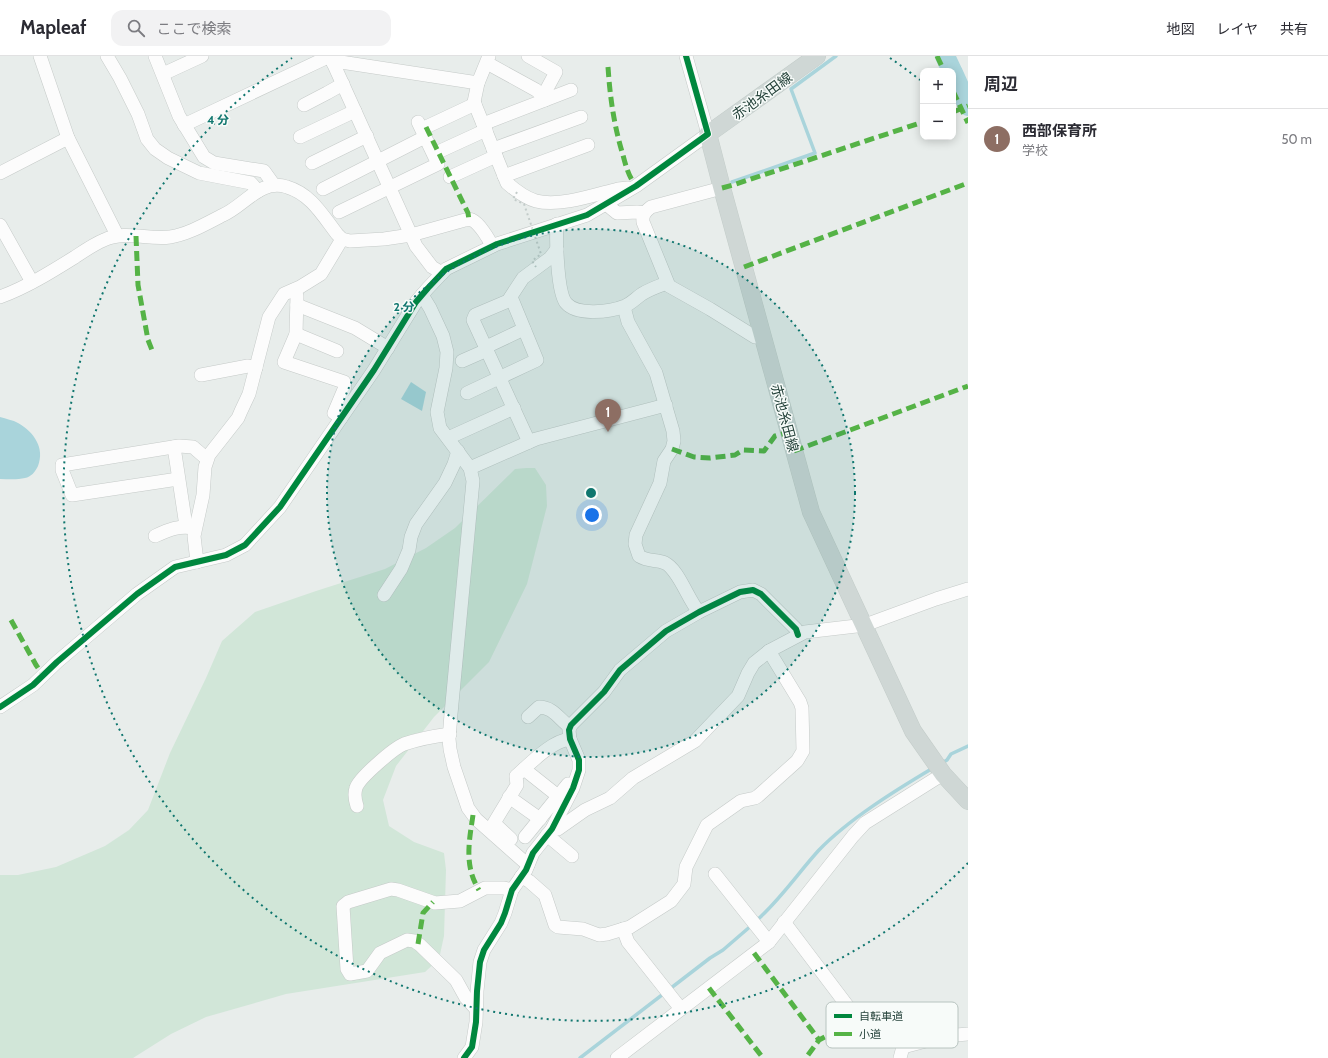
<!DOCTYPE html>
<html lang="ja">
<meta charset="utf-8">
<style>
body{margin:0;font-family:Cabin,"Noto Sans JP",sans-serif;background:#f2f2f3;color:#2b2b33}
.controls{position:absolute;right:12px;top:12px;display:grid;overflow:hidden;border-radius:8px;box-shadow:0 2px 10px #0003}
.controls button{width:36px;height:36px;display:grid;place-items:center;padding:0;border:0;border-bottom:1px solid #e1e1e2;background:#fff;color:#2b2b33;font:20px sans-serif}
.you{position:absolute;left:592px;top:459px;width:14px;height:14px;margin:-10px;border:3px solid #fff;border-radius:50%;background:#1a73e8;box-shadow:0 0 0 6px #1a73e833}
.badge{display:grid;place-items:center;width:26px;height:26px;border-radius:50%;background:#d93025;color:#fff;font-size:13px;font-weight:700}
.pin{position:absolute;translate:-50% -33px;filter:drop-shadow(0 1px 2px #0008)}
.pin::after{content:'';position:absolute;top:21px;width:14px;height:12px;background:inherit;clip-path:polygon(0 0,100% 0,50% 100%)}
.list{margin:0;padding:0;list-style:none}
h2{display:flex;justify-content:space-between;align-items:center;height:52px;margin:0;padding:0 16px;font-size:17px}
h2 small{font-size:13px;font-weight:400;color:#7c7c81}
.list li{display:grid;grid-template-columns:26px 1fr auto;gap:12px;align-items:center;box-sizing:border-box;height:60px;padding:0 16px;border-top:1px solid #e1e1e2}
.list b{display:block;font-size:15px;white-space:nowrap}
.list p{margin:0;font-size:13px;white-space:nowrap;color:#7c7c81}
.list em{font-size:13px;font-style:normal;color:#7c7c81}
.icon{flex:none;width:22px;height:22px;fill:none;stroke:currentColor;stroke-width:2;stroke-linecap:round;stroke-linejoin:round}
.map{position:relative;flex:none;width:968px;height:1002px;overflow:hidden}
header{display:flex;align-items:center;gap:24px;box-sizing:border-box;height:56px;padding:0 20px;background:#fff;border-bottom:1px solid #e1e1e2}
header strong{font-size:19px}
nav{display:flex;gap:22px;margin-inline-start:auto;font-size:14px}
.search{width:280px;height:36px;background:#f2f2f3;display:flex;align-items:center;gap:10px;box-sizing:border-box;padding:0 14px;border-radius:12px;color:#7c7c81;font-size:15px}
main{display:flex}
aside{flex:1;background:#fff}
.map>svg:first-child{display:block}
.green{fill:#d1e6d8}
.water{fill:#a9d4db}
.lines{fill:none;stroke-linecap:round;stroke-linejoin:round}
.stream{stroke:#a9d4db;stroke-width:3.5}
.river{stroke:#a9d4db;stroke-width:20}
.minor-casing{stroke:#c5cac8;stroke-width:14}
.major-casing{stroke:#c3ccc9;stroke-width:18}
.minor{stroke:#fcfcfc;stroke-width:13}
.major{stroke:#cfd7d5;stroke-width:17}
.path-bridge{stroke:#c3ccca;stroke-width:2;stroke-dasharray:2 3;stroke-linecap:butt}
.quiet{stroke:#55b346;stroke-width:5;stroke-dasharray:10 5;stroke-linecap:butt}
.cycleway-casing{stroke:#f7fbf9;stroke-width:8}
.cycleway{stroke:#00873e;stroke-width:6}
.ring{fill:none;stroke:#0f766e;stroke-width:2;stroke-dasharray:2 4}
.labels{text-anchor:middle;stroke-width:3;stroke-linejoin:round;paint-order:stroke}
.street-label{font-size:14px;fill:#24423a;stroke:#f7fbf9}
.key{fill:#f7fbf9;stroke:#b8c4c0;stroke-width:1}
.key-label{font-size:11px;fill:#24423a}
.centre{fill:#0f766e;stroke:#f7fbf9;stroke-width:2}
.ring-label{font-size:12px;text-anchor:middle;font-weight:bold;fill:#0f766e;stroke:#f7fbf9;stroke-width:3;stroke-linejoin:round;paint-order:stroke}
</style>
<header>
<strong>Mapleaf</strong>
<div class="search"><svg class="icon" aria-label="search" viewBox="0 0 24 24"><circle cx="10" cy="10" r="6"/><path d="M15 15l6 6"/></svg>ここで検索</div>
<nav><a>地図</a><a>レイヤ</a><a>共有</a></nav>
</header>
<main>
<div class="map">
<svg width="968" height="1002" viewBox="0 0 968 1002">
<rect width="100%" height="100%" fill="#e8edeb"/>
<path class="green" d="M 526,412 L 535,412 L 546,429 L 547,450 L 527,528 L 489,606 L 434,661 L 396,710 L 383,744 L 389,770 L 414,786 L 444,797 L 446,814 L 444,880 L 439,903 L 425,916 L 286,938 L 206,961 L 171,978 L 133,1002 L 0,1002 L 0,819 L 18,819 L 56,811 L 105,790 L 129,774 L 148,754 L 170,697 L 206,622 L 222,585 L 255,556 L 316,535 L 385,513 L 426,492 L 455,472 L 515,413 Z"/>
<g class="water">
<path d="M 411,326 L 426,336 L 422,355 L 401,343 Z"/>
<path d="M 0,361 C 6,363 13,364 18,367 C 34,376 45,392 38,410 C 35,416 31,421 25,422 C 17,424 8,423 0,423 Z"/>
</g>
<g class="lines">
<g class="stream">
<path d="M 732,126 L 815,97 L 791,33 L 836,0"/>
<path d="M 942,707 L 947,704 L 951,698 L 968,690"/>
<path d="M 756,865 C 780,844 798,817 819,794 C 849,763 896,734 933,712"/>
<path d="M 580,1002 L 710,902 L 723,894 L 752,869"/>
</g>
<g class="river">
<path d="M 945,0 L 952,15"/>
<path d="M 953,17 L 968,50"/>
</g>
<defs>
<g id="minor">
<path d="M 40,0 L 68,82 L 117,179"/>
<path d="M 107,0 L 120,22 L 138,58 L 147,83 L 155,93 L 168,102 L 199,117 L 251,127 L 258,135"/>
<path d="M 155,0 L 179,60 L 204,101 L 214,107 L 264,115 L 274,129"/>
<path d="M 330,0 L 416,190 L 432,211 L 442,217"/>
<path d="M 489,0 L 478,27 L 474,46 L 507,127 C 515,134 525,142 536,145 C 560,151 594,139 618,133 L 628,132"/>
<path d="M 528,0 L 556,16 L 543,40 L 545,44"/>
<path d="M 333,7 L 341,6 L 478,27"/>
<path d="M 487,7 L 536,34 L 543,40"/>
<path d="M 163,18 L 202,0"/>
<path d="M 304,49 L 327,37 L 343,28"/>
<path d="M 483,68 L 571,34"/>
<path d="M 184,69 L 330,0"/>
<path d="M 426,71 L 475,48"/>
<path d="M 300,81 L 355,55"/>
<path d="M 493,93 L 581,61"/>
<path d="M 438,96 L 486,74"/>
<path d="M 312,107 L 367,80"/>
<path d="M 0,117 L 68,82"/>
<path d="M 504,120 L 588,89"/>
<path d="M 450,121 L 496,100"/>
<path d="M 722,132 L 651,151 C 646,155 642,158 643,166 L 669,230 L 710,253 L 755,281 L 764,281"/>
<path d="M 323,133 L 425,81"/>
<path d="M 606,148 L 617,157 L 637,156 L 644,157"/>
<path d="M 339,156 L 438,108 L 418,66"/>
<path d="M 557,168 C 556,183 557,236 566,247 C 577,260 610,256 625,250 C 632,247 636,242 642,238 C 650,233 659,230 667,227"/>
<path d="M 0,169 L 32,226"/>
<path d="M 294,234 L 297,240 L 296,278 L 284,306 L 344,326 L 345,331 L 334,357 L 341,362"/>
<path d="M 422,239 L 430,252 L 443,280 L 447,296 L 446,312 L 437,356 L 440,372 L 470,412 L 473,425 L 451,658 L 449,683 L 450,693 L 454,711 L 468,752 L 476,763 L 528,809"/>
<path d="M 0,241 C 27,231 51,216 75,201 C 84,195 94,188 104,184 C 125,174 148,184 170,181 C 189,178 207,167 223,159 C 244,150 261,122 287,131 C 311,138 323,160 337,178 L 342,183 L 350,185 L 384,183 L 411,179 L 465,164 C 467,164 470,163 472,164 C 479,167 489,183 492,190"/>
<path d="M 297,249 L 355,272 L 388,292"/>
<path d="M 624,251 L 628,266 L 656,317 L 673,375 L 674,385 L 672,393 L 664,405 L 660,427 L 636,479 L 635,488 L 639,500 C 649,506 656,503 665,507 C 679,514 688,544 699,556"/>
<path d="M 296,278 L 337,295"/>
<path d="M 486,291 L 524,273"/>
<path d="M 462,305 L 487,294"/>
<path d="M 201,319 L 248,310 L 256,312"/>
<path d="M 467,337 L 537,304 L 511,241"/>
<path d="M 448,382 L 514,352"/>
<path d="M 529,386 L 473,264 L 475,259 L 508,245 L 523,222 L 550,202 L 557,193"/>
<path d="M 174,391 L 186,470"/>
<path d="M 470,412 L 536,383 L 666,349"/>
<path d="M 178,423 L 72,439 L 62,414 L 62,409 L 179,390 L 193,391 L 207,403"/>
<path d="M 155,480 C 168,474 179,469 194,472"/>
<path d="M 197,506 L 194,480 L 203,439 L 205,411 L 209,399 L 238,362 L 241,355 L 249,338 L 269,261 L 284,238 L 300,231 L 321,218 L 342,183"/>
<path d="M 384,539 L 401,513 L 409,494 L 411,481 L 416,468 L 445,427 L 454,408 L 458,395"/>
<path d="M 0,651 L 33,629 L 57,606 L 137,538 L 175,511 L 226,499 L 245,489 L 280,451 L 374,314 L 416,246 L 428,232 L 446,213 L 497,188 L 587,159 L 636,130 L 708,78 L 686,0"/>
<path d="M 528,661 L 539,651 C 553,651 559,663 570,671"/>
<path d="M 524,713 L 558,740"/>
<path d="M 509,741 L 540,763"/>
<path d="M 357,750 C 355,744 354,738 356,732 C 359,722 394,692 404,688 C 419,683 435,680 450,678"/>
<path d="M 552,773 L 558,773 L 585,754 L 610,742 L 633,722 L 695,685 L 738,640 L 748,617 L 754,607 L 769,595 L 805,576 L 865,569 L 936,543 L 968,533"/>
<path d="M 547,779 L 572,800"/>
<path d="M 525,781 L 568,728"/>
<path d="M 511,783 L 494,767 L 517,729 L 516,720 C 530,708 551,685 570,683"/>
<path d="M 715,818 L 769,886"/>
<path d="M 521,821 L 529,825 L 545,839 L 555,869 L 558,871 L 583,873 L 599,879 L 607,878 L 630,871 L 671,845 L 684,828 L 686,811 L 707,769 L 741,745 L 755,742 L 758,740 L 797,705 L 803,695 L 802,652 L 800,646 L 769,595"/>
<path d="M 784,866 L 849,952 L 862,962 L 897,978 L 903,991 L 900,1002"/>
<path d="M 623,873 L 628,886 L 681,953"/>
<path d="M 476,953 L 466,942 L 456,924 L 420,889 L 414,885 L 407,884 L 380,897 L 367,915 L 350,918 L 347,913 L 343,850 L 348,846 L 391,833 L 398,834 L 435,847 L 460,845 L 485,832 L 504,832 L 512,834"/>
<path d="M 903,991 L 945,980 L 968,978"/>
<path d="M 464,1002 L 472,991 L 476,966 L 477,935 L 480,906 L 484,894 L 501,867 L 505,857 L 512,834 L 526,814 L 533,797 L 552,773 L 573,732 L 579,714 L 579,704 L 570,683 L 569,674 L 571,669 L 604,636 L 620,614 L 666,575 L 699,556 L 740,536 L 753,534 L 761,538 L 796,573 L 798,579"/>
<path d="M 617,1002 L 769,886 L 853,780 L 865,767 L 943,718"/>
</g>
<path id="major" d="M 817,0 L 708,78 L 722,132 L 811,456 L 913,675 L 943,718 L 968,745"/>
</defs>
<use href="#minor" class="minor-casing"/>
<use href="#major" class="major-casing"/>
<use href="#minor" class="minor"/>
<use href="#major" class="major"/>
<path class="path-bridge" d="M 517,136 L 513,143 L 524,148 L 541,198 L 532,205 L 536,211"/>
<g class="quiet">
<path d="M 937,0 L 944,15"/>
<path d="M 608,11 C 610,41 614,70 623,99 C 626,111 629,121 636,130"/>
<path d="M 953,35 L 968,67"/>
<path d="M 953,56 L 968,50"/>
<path d="M 426,71 L 468,157 L 469,164"/>
<path d="M 722,132 L 733,129 L 923,66"/>
<path d="M 136,180 L 138,229 L 148,284 L 152,294"/>
<path d="M 744,211 L 968,127"/>
<path d="M 672,393 L 694,401 L 710,402 L 735,399 L 743,394 L 764,395 L 775,380 L 789,376"/>
<path d="M 794,395 L 968,330"/>
<path d="M 11,564 L 36,609 L 43,619"/>
<path d="M 473,759 C 469,786 464,810 479,834"/>
<path d="M 418,888 L 423,857 L 433,846"/>
<path d="M 754,897 L 819,984"/>
<path d="M 709,932 L 763,1002"/>
<path d="M 808,999 L 819,984 L 862,962"/>
</g>
<defs>
<g id="cycleway">
<path d="M 0,651 L 33,629 L 57,606 L 137,538 L 175,511 L 226,499 L 245,489 L 280,451 L 374,314 L 416,246 L 428,232 L 446,213 L 497,188 L 587,159 L 636,130 L 708,78 L 686,0"/>
<path d="M 464,1002 L 472,991 L 476,966 L 477,935 L 480,906 L 484,894 L 501,867 L 505,857 L 512,834 L 526,814 L 533,797 L 552,773 L 573,732 L 579,714 L 579,704 L 570,683 L 569,674 L 571,669 L 604,636 L 620,614 L 666,575 L 699,556 L 740,536 L 753,534 L 761,538 L 796,573 L 798,579"/>
</g>
</defs>
<use href="#cycleway" class="cycleway-casing"/>
<use href="#cycleway" class="cycleway"/>
</g>
<circle cx="591" cy="437" r="264" fill="#0f766e" fill-opacity=".12"/>
<g class="ring">
<circle cx="591" cy="437" r="264"/>
<path d="M968 807A528 528 0 1 1 292 2M890 2A528 528 0 0 1 920 24"/>
</g>
<g class="labels">
<g class="street-label">
<text transform="translate(762 40) rotate(-36)" y="5">赤池糸田線</text>
<text transform="translate(785 362) rotate(75)" y="5">赤池糸田線</text>
</g>
</g>
<rect x="826" y="946" width="132" height="46" rx="6" class="key"/>
<rect x="834" y="958" width="18" height="4" fill="#00873e"/>
<rect x="834" y="976" width="18" height="4" fill="#55b346"/>
<g class="key-label">
<text x="859" y="964">自転車道</text>
<text x="859" y="982">小道</text>
</g>
<circle cx="591" cy="437" r="6" class="centre"/>
<g class="ring-label">
<text x="218" y="68">4 分</text>
<text x="404" y="255">2 分</text>
</g>
</svg>
<div class="controls">
<button>+</button>
<button>−</button>
</div>
<div class="you"></div>
<div class="pin badge" style="left:608px;top:376px;background:#8d6e63">1</div>
</div>
<aside>
<h2>周辺<small></small></h2>
<ul class="list">
<li><span class="badge" style="background:#8d6e63">1</span><div><b>西部保育所</b><p>学校</p></div><em>50 m</em></li>
</ul>
</aside>
</main>
